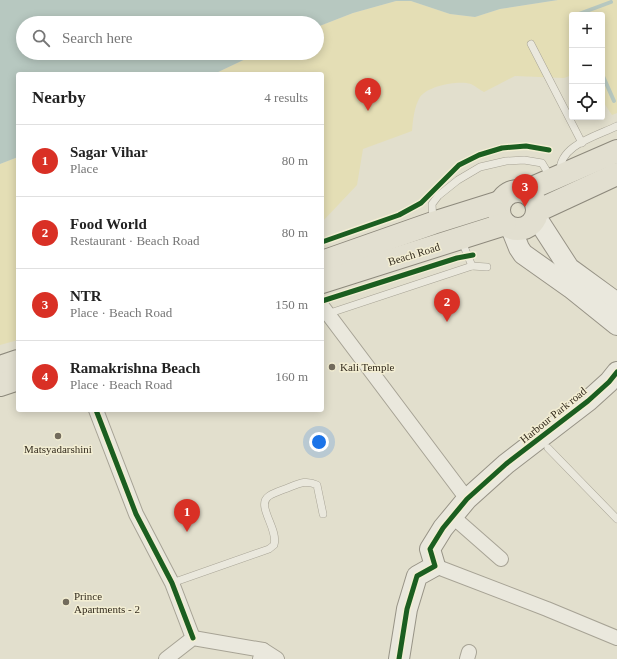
<!DOCTYPE html>
<meta charset="utf-8">
<style>
body{margin:0;font-family:Georgia,serif;background:#f6f6f6;color:#222}
.controls{position:absolute;right:12px;top:12px;display:grid;overflow:hidden;border-radius:4px;box-shadow:0 2px 10px #0003}
.controls button{width:36px;height:36px;display:grid;place-items:center;padding:0;border:0;border-bottom:1px solid #e0e0e0;background:#fff;color:#222;font:20px sans-serif}
.you{position:absolute;left:319px;top:442px;width:14px;height:14px;margin:-10px;border:3px solid #fff;border-radius:50%;background:#1a73e8;box-shadow:0 0 0 6px #1a73e833}
.badge{display:grid;place-items:center;width:26px;height:26px;border-radius:50%;background:#d93025;color:#fff;font-size:13px;font-weight:700}
.pin{position:absolute;translate:-50% -33px;filter:drop-shadow(0 1px 2px #0008)}
.pin::after{content:'';position:absolute;top:21px;width:14px;height:12px;background:inherit;clip-path:polygon(0 0,100% 0,50% 100%)}
.list{margin:0;padding:0;list-style:none}
h2{display:flex;justify-content:space-between;align-items:center;height:52px;margin:0;padding:0 16px;font-size:17px}
h2 small{font-size:13px;font-weight:400;color:#767676}
.list li{display:grid;grid-template-columns:26px 1fr auto;gap:12px;align-items:center;box-sizing:border-box;height:72px;padding:0 16px;border-top:1px solid #e0e0e0}
.list b{display:block;font-size:15px;white-space:nowrap}
.list p{margin:0;font-size:13px;white-space:nowrap;color:#767676}
.list em{font-size:13px;font-style:normal;color:#767676}
.icon{flex:none;width:22px;height:22px;fill:none;stroke:currentColor;stroke-width:2;stroke-linecap:round;stroke-linejoin:round}
.map{position:relative;flex:none;width:617px;height:659px;overflow:hidden}
.search{position:absolute;background:#fff;box-shadow:0 2px 10px #0003;left:16px;top:16px;width:308px;height:44px;display:flex;align-items:center;gap:10px;box-sizing:border-box;padding:0 14px;border-radius:22px;color:#767676;font-size:15px}
.panel{position:absolute;background:#fff;box-shadow:0 2px 10px #0003;left:16px;top:72px;width:308px;height:340px;border-radius:4px}
.map>svg:first-child{display:block}
.sand{fill:#e4deb5}
.water{fill:#b7c8c0}
.lines{fill:none;stroke-linecap:round;stroke-linejoin:round}
.stream{stroke:#b7c8c0;stroke-width:4}
.lane-casing{stroke:#a7a395;stroke-width:8}
.street-casing{stroke:#a7a395;stroke-width:16}
.secondary-casing{stroke:#979386;stroke-width:22}
.primary-casing{stroke:#8d897c;stroke-width:24}
.lane{stroke:#eae8dd;stroke-width:7}
.street{stroke:#eae8dd;stroke-width:14}
.secondary{stroke:#eae8dd;stroke-width:20}
.primary{stroke:#e2dfd0;stroke-width:22}
.cycleway-casing{stroke:#f3eed3;stroke-width:8}
.cycleway{stroke:#1b5e20;stroke-width:5}
.poi-dot{fill:#726b5c;stroke:#f3eed3;stroke-width:1.5}
.labels{text-anchor:middle;stroke-width:3;stroke-linejoin:round;paint-order:stroke}
.street-label{font-size:11px;fill:#352d1f;stroke:#f3eed3}
.poi-label{font-size:11px;fill:#352d1f;stroke:#f3eed3;text-anchor:start}
</style>
<div class="map">
<svg width="617" height="659" viewBox="0 0 617 659">
<rect width="100%" height="100%" fill="#e2dfcd"/>
<g class="sand">
<path d="M 558,0 L 617,0 L 617,113 L 612,115 L 602,100 L 602,15 L 572,15 L 572,75 L 564,78 L 515,76 L 484,92 C 480,90 475,86 471,84 C 458,80 428,86 420,97 C 414,107 413,120 412,131 L 363,149 L 357,185 L 322,222 L 322,74 L 214,74 L 258,53 L 317,53 L 317,27 L 353,13 L 396,1 L 411,1 L 450,14 L 475,17 L 500,9 Z"/>
<path d="M 18,157 L 18,340 L 0,345 L 0,164 Z"/>
</g>
<path class="water" d="M 0,0 L 558,0 L 500,9 L 475,17 L 450,14 L 411,1 L 396,1 L 353,13 L 317,27 L 317,23 L 23,23 L 23,53 L 258,53 L 214,74 L 18,74 L 18,157 L 0,164 Z"/>
<g class="lines">
<g class="stream">
<path d="M 576,15 L 611,2"/>
<path d="M 602,74 L 614,101"/>
</g>
<defs>
<g id="lane">
<path d="M 531,44 L 582,143"/>
<path d="M 560,172 C 559,145 597,136 617,126"/>
<path d="M 433,221 L 432,204 L 438,196 L 458,180 L 480,167 L 506,161 L 524,160 L 542,163 L 551,178"/>
<path d="M 472,266 L 487,267"/>
<path d="M 327,314 L 472,266 L 461,239"/>
<path d="M 548,448 L 617,519"/>
<path d="M 172,583 L 269,549 L 274,545 C 279,529 255,505 269,496 C 275,492 283,490 290,487 C 300,483 307,480 317,485 L 323,514"/>
</g>
<g id="street">
<path d="M 322,306 L 467,499"/>
<path d="M 96,410 L 136,514 L 172,583 L 193,638"/>
<path d="M 452,516 L 501,559"/>
<path d="M 435,566 L 547,609 L 617,638"/>
<path d="M 263,650 L 277,659"/>
<path d="M 166,659 L 193,638 L 263,650 L 260,659"/>
<path d="M 467,659 L 469,652"/>
</g>
<g id="secondary">
<path d="M 536,217 L 569,268 L 617,303"/>
<path d="M 511,228 L 519,248 L 523,254 L 571,288 L 617,325"/>
<path d="M 399,659 L 407,609 L 417,576 L 435,566 L 430,549 L 443,528 L 467,499 L 506,464 L 588,401 L 609,382 L 617,372"/>
</g>
<g id="primary">
<circle cx="518" cy="210" r="19"/>
<path d="M 525,191 L 617,151"/>
<path d="M 537,211 L 617,174"/>
<path d="M 322,262 L 433,223 L 500,202"/>
<path d="M 322,282 L 505,224"/>
<path d="M 0,367 L 18,361"/>
<path d="M 0,385 L 18,379"/>
</g>
</defs>
<use href="#lane" class="lane-casing"/>
<use href="#street" class="street-casing"/>
<use href="#secondary" class="secondary-casing"/>
<use href="#primary" class="primary-casing"/>
<use href="#lane" class="lane"/>
<use href="#street" class="street"/>
<use href="#secondary" class="secondary"/>
<use href="#primary" class="primary"/>
<defs>
<g id="cycleway">
<path d="M 322,242 L 399,215 L 421,203 L 459,165 L 479,155 L 502,148 L 526,146 L 549,150"/>
<path d="M 322,301 L 457,258 L 473,255"/>
<path d="M 96,410 L 136,514 L 172,583 L 193,638"/>
<path d="M 399,659 L 407,609 L 417,576 L 435,566 L 430,549 L 443,528 L 467,499 L 506,464 L 588,401 L 609,382 L 617,372"/>
</g>
</defs>
<use href="#cycleway" class="cycleway-casing"/>
<use href="#cycleway" class="cycleway"/>
</g>
<g class="poi-dot">
<circle cx="332" cy="367" r="4"/>
<circle cx="58" cy="436" r="4"/>
<circle cx="66" cy="602" r="4"/>
</g>
<g class="labels">
<g class="street-label">
<text transform="translate(414 254) rotate(-17)" y="4">Beach Road</text>
<text transform="translate(553 415) rotate(-39)" y="4">Harbour Park road</text>
</g>
<g class="poi-label">
<text x="340" y="371">Kali Temple</text>
<text x="58" y="453" text-anchor="middle">Matsyadarshini</text>
<text x="74" y="600">Prince<tspan x="74" dy="13">Apartments - 2</tspan></text>
</g>
</g>
</svg>
<div class="controls">
<button>+</button>
<button>−</button>
<button><svg class="icon" aria-label="locate" viewBox="0 0 24 24"><circle cx="12" cy="12" r="6"/><path d="M12 2v4M12 18v4M2 12h4M18 12h4"/></svg></button>
</div>
<div class="you"></div>
<div class="pin badge" style="left:187px;top:532px">1</div>
<div class="pin badge" style="left:447px;top:322px">2</div>
<div class="pin badge" style="left:525px;top:207px">3</div>
<div class="pin badge" style="left:368px;top:111px">4</div>
<div class="search"><svg class="icon" aria-label="search" viewBox="0 0 24 24"><circle cx="10" cy="10" r="6"/><path d="M15 15l6 6"/></svg>Search here</div>
<section class="panel">
<h2>Nearby<small>4 results</small></h2>
<ul class="list">
<li><span class="badge">1</span><div><b>Sagar Vihar</b><p>Place</p></div><em>80 m</em></li>
<li><span class="badge">2</span><div><b>Food World</b><p>Restaurant · Beach Road</p></div><em>80 m</em></li>
<li><span class="badge">3</span><div><b>NTR</b><p>Place · Beach Road</p></div><em>150 m</em></li>
<li><span class="badge">4</span><div><b>Ramakrishna Beach</b><p>Place · Beach Road</p></div><em>160 m</em></li>
</ul>
</section>
</div>
